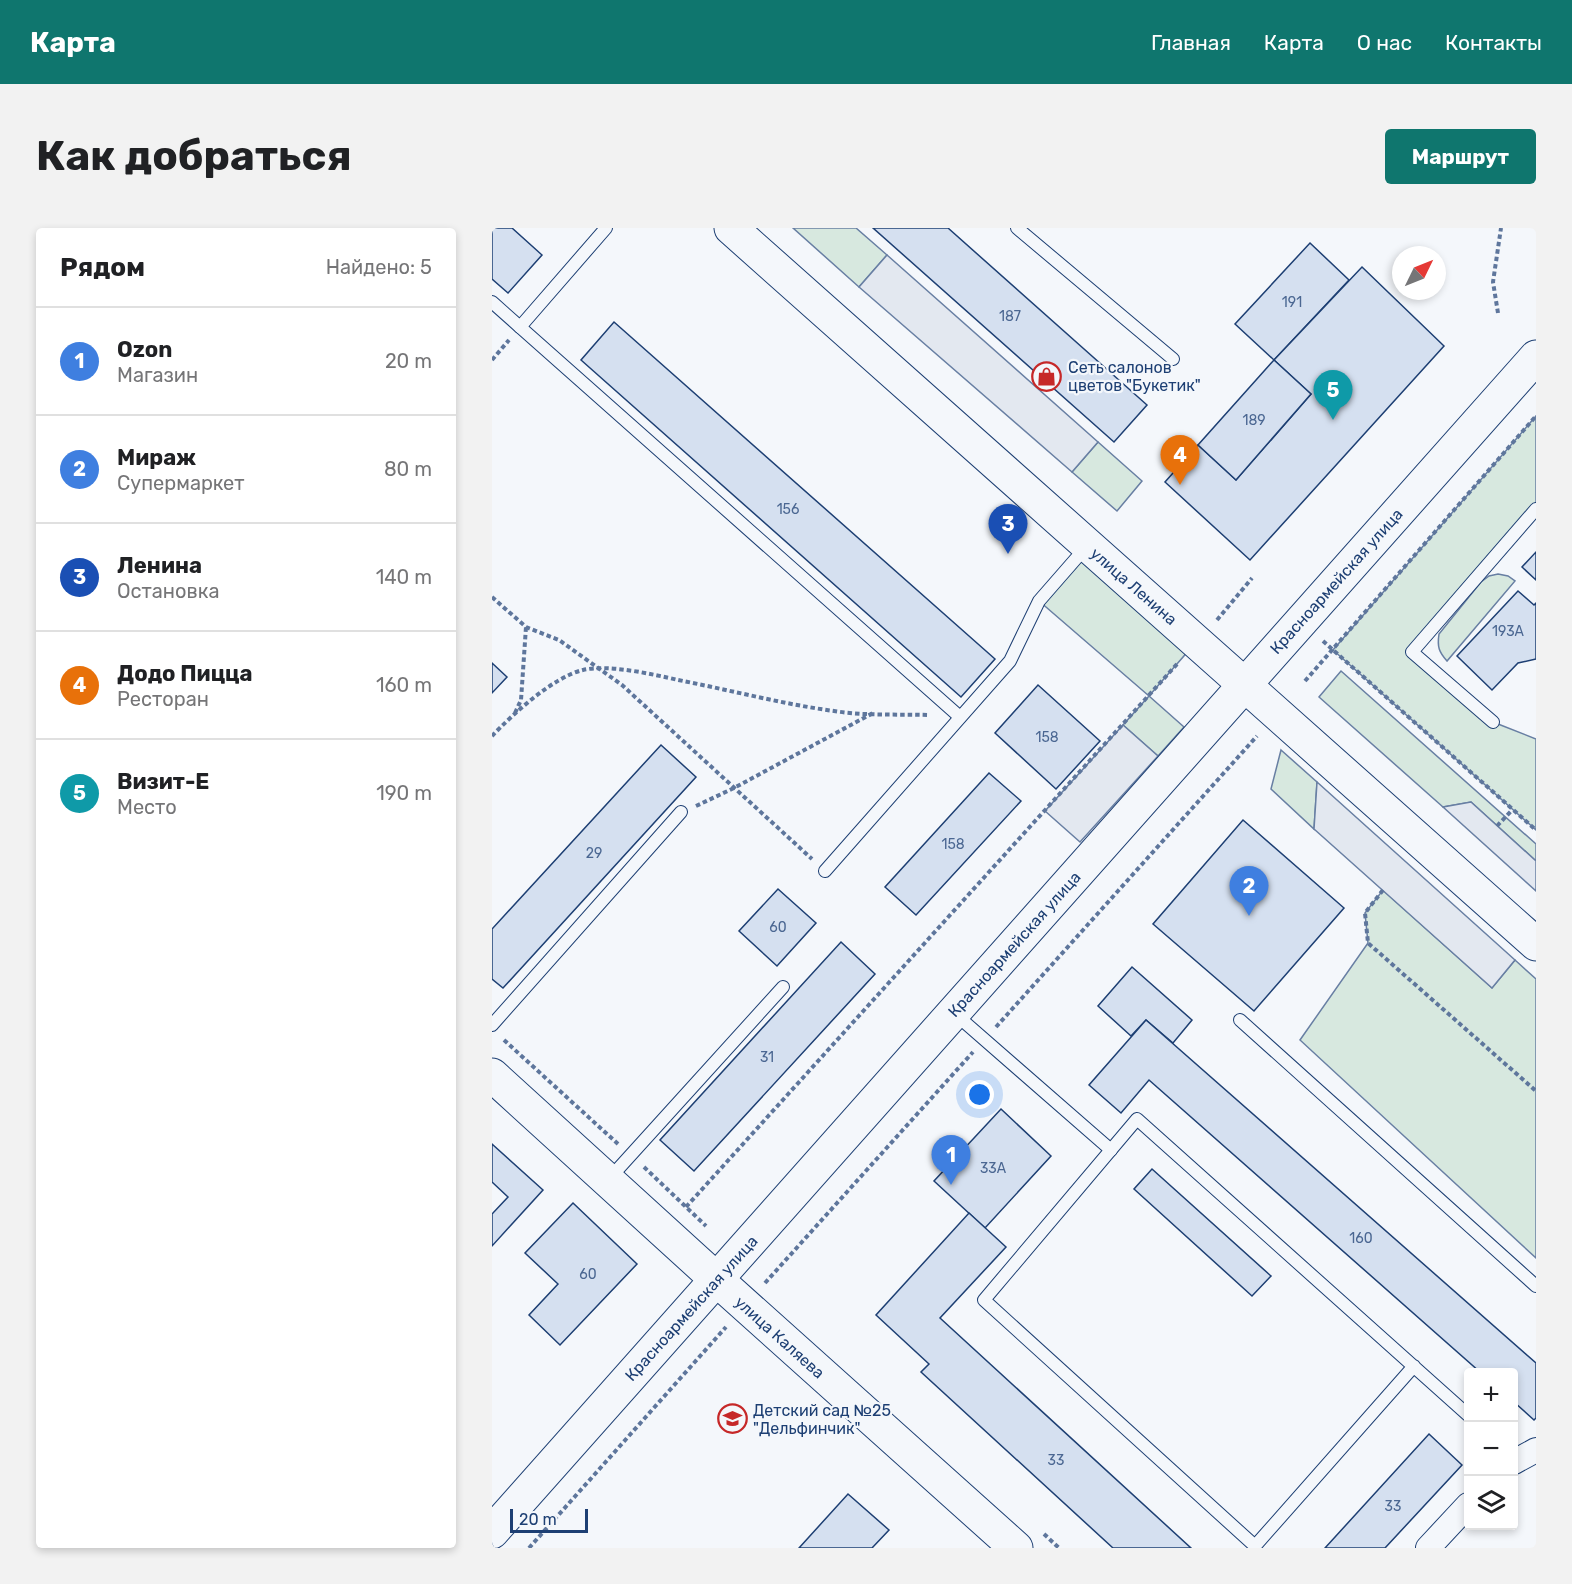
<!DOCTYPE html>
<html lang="ru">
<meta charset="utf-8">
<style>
body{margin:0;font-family:Rubik,sans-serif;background:#f2f2f2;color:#202124}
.controls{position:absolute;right:18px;bottom:18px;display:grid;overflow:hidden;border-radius:6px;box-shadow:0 3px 9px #0003}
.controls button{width:54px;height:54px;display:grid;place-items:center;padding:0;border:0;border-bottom:2px solid #e0e0e0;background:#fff;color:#202124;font:30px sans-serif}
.compass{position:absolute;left:900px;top:18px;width:54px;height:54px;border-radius:50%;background:#fff;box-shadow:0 3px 9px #0003;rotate:47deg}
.scale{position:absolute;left:18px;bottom:15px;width:78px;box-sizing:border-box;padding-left:6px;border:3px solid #1d3f73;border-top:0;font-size:16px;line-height:21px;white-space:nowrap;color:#1d3f73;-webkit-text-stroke:4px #f4f7fb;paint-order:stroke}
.you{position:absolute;left:488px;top:867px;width:21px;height:21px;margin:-15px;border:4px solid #fff;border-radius:50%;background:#1a73e8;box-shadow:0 0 0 9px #1a73e833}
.badge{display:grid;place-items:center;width:39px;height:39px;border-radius:50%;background:#0f766e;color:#fff;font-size:20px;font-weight:700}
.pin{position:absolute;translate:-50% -50px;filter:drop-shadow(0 2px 3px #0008)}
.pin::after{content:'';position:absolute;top:32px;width:21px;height:18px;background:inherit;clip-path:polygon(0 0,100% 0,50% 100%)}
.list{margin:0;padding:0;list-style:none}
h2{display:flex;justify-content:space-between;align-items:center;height:78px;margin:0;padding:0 24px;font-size:26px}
h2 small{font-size:20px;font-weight:400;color:#757577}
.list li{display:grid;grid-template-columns:39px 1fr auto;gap:18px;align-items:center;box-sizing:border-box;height:108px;padding:0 24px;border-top:2px solid #e0e0e0}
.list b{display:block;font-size:22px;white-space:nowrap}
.list p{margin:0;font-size:20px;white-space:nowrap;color:#757577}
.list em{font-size:20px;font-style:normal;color:#757577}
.icon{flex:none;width:33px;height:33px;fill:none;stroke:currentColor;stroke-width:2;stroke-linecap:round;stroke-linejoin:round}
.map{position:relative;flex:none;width:1044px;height:1320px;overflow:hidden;border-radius:6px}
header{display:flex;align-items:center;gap:36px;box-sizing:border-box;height:84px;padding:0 30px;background:#0f766e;color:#fff}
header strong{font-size:28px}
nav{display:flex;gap:33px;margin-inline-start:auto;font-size:21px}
.intro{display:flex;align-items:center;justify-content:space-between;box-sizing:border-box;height:144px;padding:0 36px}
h1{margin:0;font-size:42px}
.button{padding:15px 27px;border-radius:6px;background:#0f766e;color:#fff;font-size:21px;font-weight:700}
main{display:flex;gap:36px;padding:0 36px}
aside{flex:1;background:#fff;border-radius:6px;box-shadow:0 3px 9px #0003}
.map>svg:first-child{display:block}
.green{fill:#d7e8df;stroke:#687fa3;stroke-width:1.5}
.parking{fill:#e3e8f0;stroke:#687fa3;stroke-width:1.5}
.building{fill:#d5e0f0;stroke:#1d3f73;stroke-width:1.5}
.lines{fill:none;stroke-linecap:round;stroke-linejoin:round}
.lane-casing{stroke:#1d3f73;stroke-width:14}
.street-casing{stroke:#1d3f73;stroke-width:26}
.secondary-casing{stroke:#1d3f73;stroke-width:35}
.path{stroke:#5e769c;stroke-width:4;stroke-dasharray:4.5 3;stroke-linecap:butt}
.lane{stroke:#f4f7fb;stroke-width:12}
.street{stroke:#f4f7fb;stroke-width:24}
.secondary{stroke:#f4f7fb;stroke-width:33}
.labels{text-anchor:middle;stroke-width:4.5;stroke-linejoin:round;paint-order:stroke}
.number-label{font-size:14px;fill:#4b6792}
.poi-label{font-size:16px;fill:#1d3f73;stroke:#f4f7fb;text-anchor:start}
.street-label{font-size:16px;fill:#1d3f73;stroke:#f4f7fb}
</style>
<header>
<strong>Карта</strong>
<nav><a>Главная</a><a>Карта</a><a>О нас</a><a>Контакты</a></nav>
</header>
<div class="intro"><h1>Как добраться</h1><a class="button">Маршрут</a></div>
<main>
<aside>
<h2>Рядом<small>Найдено: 5</small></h2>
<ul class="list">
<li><span class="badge" style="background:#3f7fe0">1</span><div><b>Ozon</b><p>Магазин</p></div><em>20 m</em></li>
<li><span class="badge" style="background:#3f7fe0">2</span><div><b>Мираж</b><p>Супермаркет</p></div><em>80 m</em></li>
<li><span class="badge" style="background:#1a4fb4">3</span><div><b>Ленина</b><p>Остановка</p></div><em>140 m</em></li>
<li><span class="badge" style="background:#e8710a">4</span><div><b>Додо Пицца</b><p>Ресторан</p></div><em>160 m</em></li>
<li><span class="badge" style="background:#0f9aa8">5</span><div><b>Визит-Е</b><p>Место</p></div><em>190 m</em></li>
</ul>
</aside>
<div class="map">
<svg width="1044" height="1320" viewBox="0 0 1044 1320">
<rect width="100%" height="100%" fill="#f4f7fb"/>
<g class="green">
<path d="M 301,0 L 364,0 L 395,27 L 367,59 Z"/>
<path d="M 1044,188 L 1044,281 L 920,424 L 1001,494 L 1044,511 L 1044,602 L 841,422 Z"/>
<path d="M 606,214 L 650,253 L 625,283 L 580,244 Z"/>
<path d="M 595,317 L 705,413 L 657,468 L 692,499 L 666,528 L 631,497 L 657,468 L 547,373 Z"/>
<path d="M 1006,346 L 1016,348 L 1023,353 L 955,433 C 947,424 945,419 947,406 L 989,354 L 997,348 Z"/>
<path d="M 849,443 L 1044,616 L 1044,633 L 979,574 L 951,579 L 827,469 Z"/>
<path d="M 789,522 L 825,554 L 822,601 L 779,561 Z"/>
<path d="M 891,662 L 1000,760 L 1023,732 L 1044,751 L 1044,1030 L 808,812 L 876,715 L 873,685 Z"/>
</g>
<g class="parking">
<path d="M 395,27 L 606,214 L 580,244 L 367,59 Z"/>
<path d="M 631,497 L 666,528 L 588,614 L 553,583 Z"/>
<path d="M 825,554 L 1023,732 L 1000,760 L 822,601 Z"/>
<path d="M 979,574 L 1044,633 L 1044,663 L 951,579 Z"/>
</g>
<g class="building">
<path d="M 0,0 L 20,0 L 50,27 L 16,65 L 0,51 Z"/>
<path d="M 381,0 L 456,0 L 655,177 L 622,214 Z"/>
<path d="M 818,15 L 857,52 L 782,132 L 743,96 Z"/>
<path d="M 870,39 L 952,118 L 758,332 L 673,254 L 706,217 L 744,252 L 819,166 L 782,132 Z"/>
<path d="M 122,94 L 503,431 L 469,469 L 89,132 Z"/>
<path d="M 782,132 L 819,166 L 744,252 L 706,217 Z"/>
<path d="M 1044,324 L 1044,352 L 1030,339 Z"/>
<path d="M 1026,363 L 1042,377 L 1044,375 L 1044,431 L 1026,435 L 1000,462 L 965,428 Z"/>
<path d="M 0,435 L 15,449 L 0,465 Z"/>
<path d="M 546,457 L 608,513 L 564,561 L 503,505 Z"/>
<path d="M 169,517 L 204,549 L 11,760 L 0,751 L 0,701 Z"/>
<path d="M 497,545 L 529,573 L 424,687 L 393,659 Z"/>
<path d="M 751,592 L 852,680 L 762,783 L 661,696 Z"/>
<path d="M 286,661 L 324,695 L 285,738 L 247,703 Z"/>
<path d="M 349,714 L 383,746 L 202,943 L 168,912 Z"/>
<path d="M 640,739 L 700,792 L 681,815 L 654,792 L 639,808 L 606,778 Z"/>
<path d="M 654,792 L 1044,1135 L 1044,1190 L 1042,1192 L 1022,1174 L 1022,1144 L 988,1144 L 657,852 L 629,885 L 597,857 Z"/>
<path d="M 509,881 L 559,928 L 493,1000 L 442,953 Z"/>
<path d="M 0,916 L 51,962 L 0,1018 L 0,986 L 16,969 L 0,954 Z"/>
<path d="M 660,941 L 779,1048 L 760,1068 L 642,961 Z"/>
<path d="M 81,975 L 145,1036 L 68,1117 L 37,1087 L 66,1056 L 33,1025 Z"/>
<path d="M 477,985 L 514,1019 L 448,1090 L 699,1320 L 621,1320 L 429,1144 L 437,1136 L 384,1087 Z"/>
<path d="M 937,1206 L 970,1237 L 893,1320 L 833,1320 Z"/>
<path d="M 356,1266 L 397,1302 L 380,1320 L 307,1320 Z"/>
</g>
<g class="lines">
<defs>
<g id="lane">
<path d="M 525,0 L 681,131"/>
<path d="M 0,74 L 28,99 L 114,0"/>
<path d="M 28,99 L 468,489"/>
<path d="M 1001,494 L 920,424 L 1044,281"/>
<path d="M 333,643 L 518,433 L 547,373 L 595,318"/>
<path d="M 462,785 L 619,922"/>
<path d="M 748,792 L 1044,1058"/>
<path d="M 0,797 L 189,584"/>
<path d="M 117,951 L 291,759"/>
<path d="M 922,1138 L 763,1318 L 492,1072 L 645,891 L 976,1187"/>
</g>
<g id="street">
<path d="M 1022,1234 L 1044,1222"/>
<path d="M 936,1320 L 976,1277"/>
</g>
<g id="secondary">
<path d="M 239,0 L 1044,716"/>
<path d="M 0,847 L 224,1051 L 524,1320"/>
<path d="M 0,1304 L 1044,129"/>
</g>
</defs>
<use href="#lane" class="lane-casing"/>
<use href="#street" class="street-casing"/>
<use href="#secondary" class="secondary-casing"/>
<g class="path">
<path d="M 1006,85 L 1001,54 L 1009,0"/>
<path d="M 0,132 L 17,112"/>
<path d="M 0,369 L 34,399 L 67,412 L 130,457 L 320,631"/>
<path d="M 725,392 L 760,350"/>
<path d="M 831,413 L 1044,602"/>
<path d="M 813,453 L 1044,188"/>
<path d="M 23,485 L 29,472 L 34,399"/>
<path d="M 0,508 C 21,486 61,449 91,442 C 116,436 160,446 186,452 C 238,462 290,476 342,483 C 373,488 406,486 437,487"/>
<path d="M 204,578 L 242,560 L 381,485"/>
<path d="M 1005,598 L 1020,582"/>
<path d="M 891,662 L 873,685 L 876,715 L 1044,863"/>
<path d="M 504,799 L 765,508"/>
<path d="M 12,812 L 126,916"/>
<path d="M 152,939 L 214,998"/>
<path d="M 194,979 L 686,435"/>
<path d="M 273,1055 L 481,824"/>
<path d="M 552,1306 L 567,1320"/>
<path d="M 37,1320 L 234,1099"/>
</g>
<use href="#lane" class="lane"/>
<use href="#street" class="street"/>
<use href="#secondary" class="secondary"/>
</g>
<defs>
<symbol id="shop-ring" viewBox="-11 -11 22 22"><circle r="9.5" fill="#f4f7fb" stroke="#c62828" stroke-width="1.5"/><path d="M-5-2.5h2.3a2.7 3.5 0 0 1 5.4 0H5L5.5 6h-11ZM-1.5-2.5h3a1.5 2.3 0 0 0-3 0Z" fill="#c62828"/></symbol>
<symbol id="school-ring" viewBox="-11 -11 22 22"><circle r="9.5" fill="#f4f7fb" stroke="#c62828" stroke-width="1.5"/><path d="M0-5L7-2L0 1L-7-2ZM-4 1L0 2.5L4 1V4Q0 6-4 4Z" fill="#c62828"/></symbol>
</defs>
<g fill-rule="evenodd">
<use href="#shop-ring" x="538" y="132" width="33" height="33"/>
<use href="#school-ring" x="224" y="1174" width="33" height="33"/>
</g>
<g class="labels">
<g class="number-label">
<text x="800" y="79">191</text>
<text x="518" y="93">187</text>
<text x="762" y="197">189</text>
<text x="296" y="286">156</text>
<text x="1016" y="408">193А</text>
<text x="555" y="514">158</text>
<text x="461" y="621">158</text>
<text x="102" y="630">29</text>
<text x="286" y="704">60</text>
<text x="275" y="834">31</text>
<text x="501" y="945">33А</text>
<text x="869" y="1015">160</text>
<text x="96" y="1051">60</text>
<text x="564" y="1237">33</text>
<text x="901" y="1283">33</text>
</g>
<g class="poi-label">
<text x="576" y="145">Сеть салонов<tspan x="576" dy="18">цветов "Букетик"</tspan></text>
<text x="261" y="1188">Детский сад №25<tspan x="261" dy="18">"Дельфинчик"</tspan></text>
</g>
<g class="street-label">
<text transform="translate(844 353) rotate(-48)" y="6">Красноармейская улица</text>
<text transform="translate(642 358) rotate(41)" y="6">улица Ленина</text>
<text transform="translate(522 716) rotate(-48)" y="6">Красноармейская улица</text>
<text transform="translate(199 1080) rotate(-48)" y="6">Красноармейская улица</text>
<text transform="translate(288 1109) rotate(42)" y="6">улица Каляева</text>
</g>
</g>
</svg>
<div class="controls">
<button>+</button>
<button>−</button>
<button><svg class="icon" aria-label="layers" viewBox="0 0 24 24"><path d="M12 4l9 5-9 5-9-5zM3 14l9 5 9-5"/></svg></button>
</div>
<svg class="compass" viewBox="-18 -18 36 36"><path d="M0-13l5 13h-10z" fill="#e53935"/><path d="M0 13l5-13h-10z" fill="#757577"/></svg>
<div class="scale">20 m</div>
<div class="you"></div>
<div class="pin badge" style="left:459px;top:957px;background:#3f7fe0">1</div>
<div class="pin badge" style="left:757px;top:688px;background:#3f7fe0">2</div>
<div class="pin badge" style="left:516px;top:326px;background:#1a4fb4">3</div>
<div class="pin badge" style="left:688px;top:257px;background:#e8710a">4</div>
<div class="pin badge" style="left:841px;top:192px;background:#0f9aa8">5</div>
</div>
</main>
